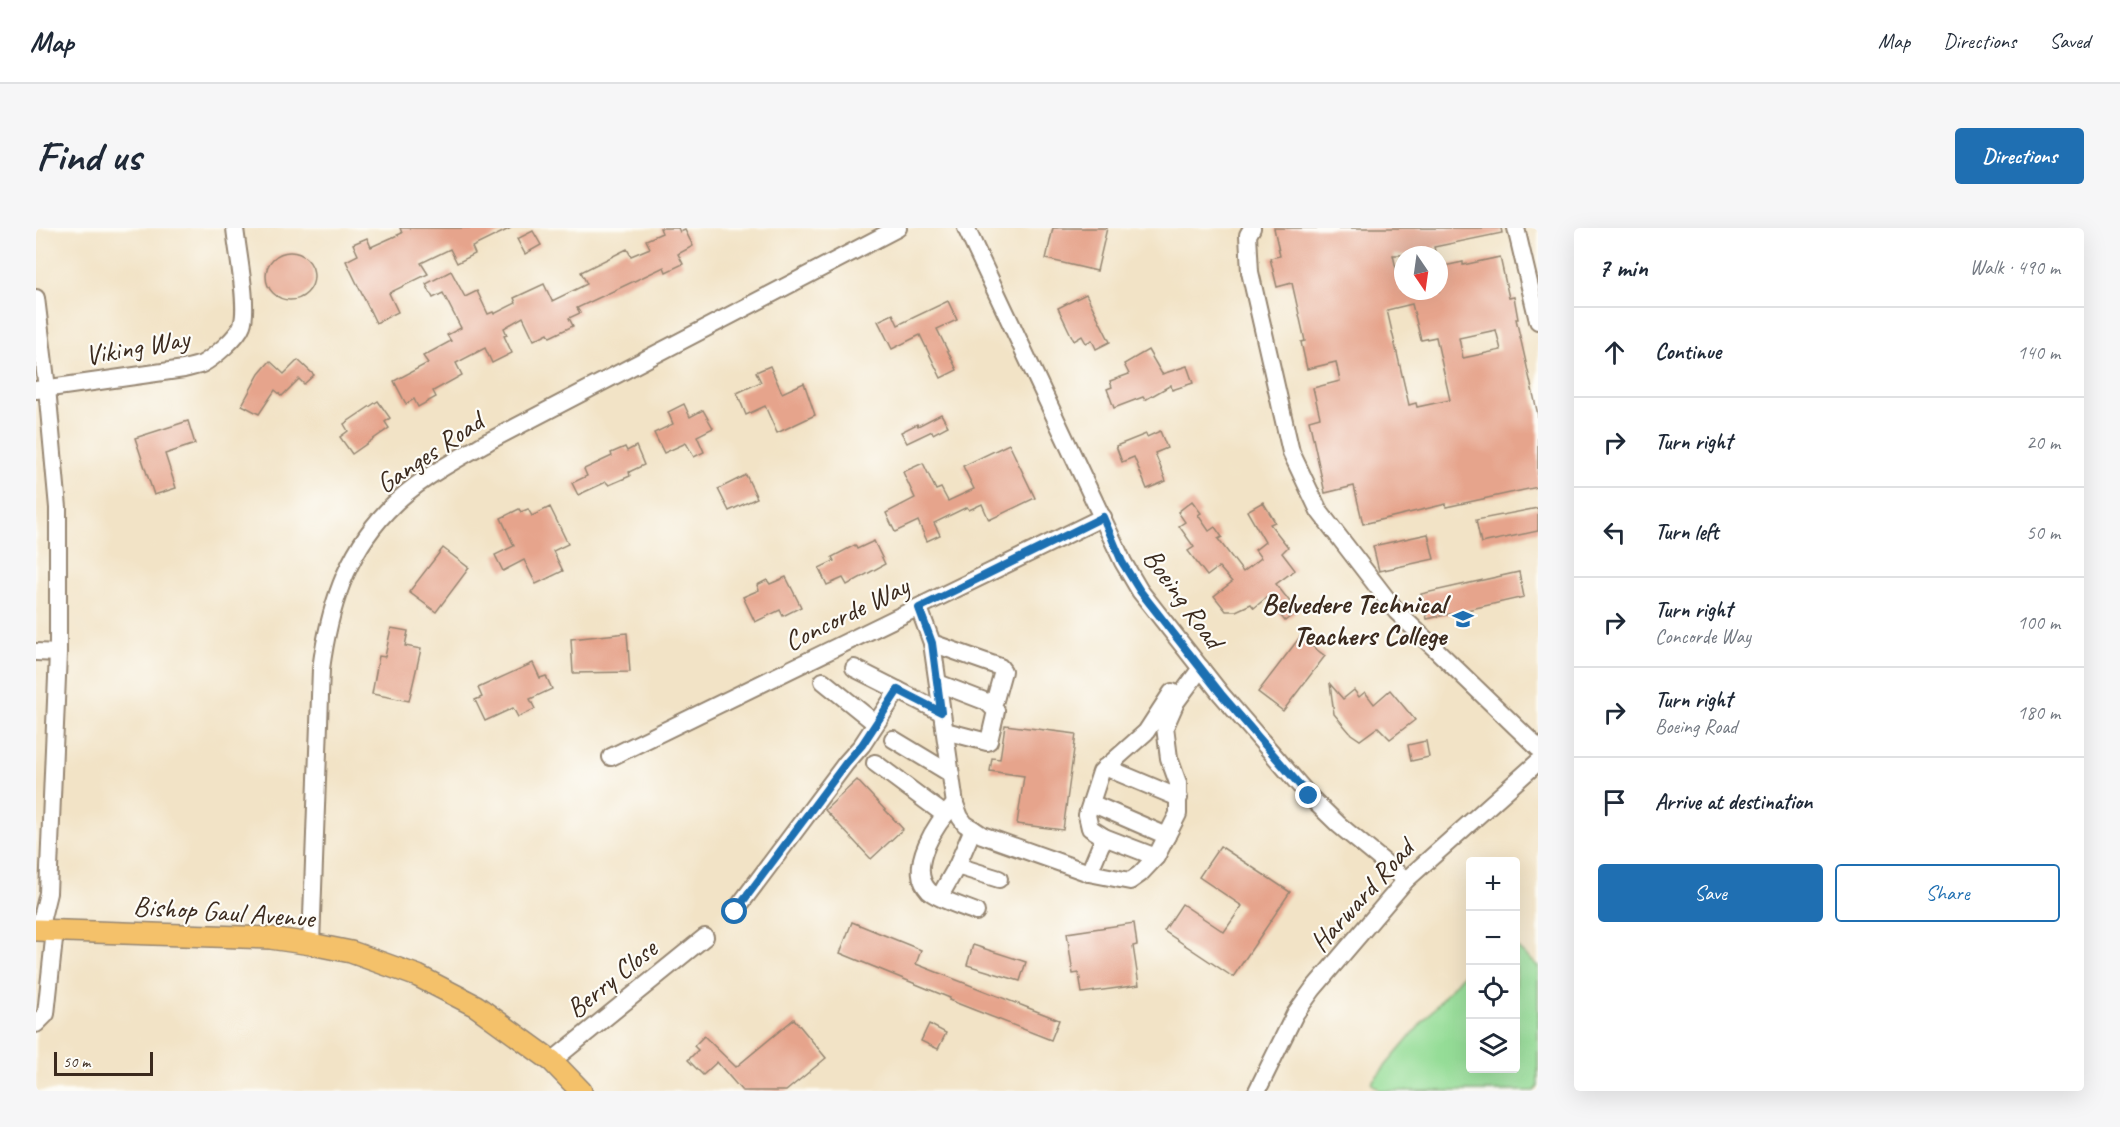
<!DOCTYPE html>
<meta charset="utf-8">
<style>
body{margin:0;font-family:Caveat,sans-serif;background:#f6f6f7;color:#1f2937}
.controls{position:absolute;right:18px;bottom:18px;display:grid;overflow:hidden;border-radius:6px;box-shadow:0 6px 24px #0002}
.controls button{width:54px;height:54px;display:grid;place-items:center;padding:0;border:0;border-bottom:2px solid #e0e1e3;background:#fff;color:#1f2937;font:30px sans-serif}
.compass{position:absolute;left:1358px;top:18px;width:54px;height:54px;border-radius:50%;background:#fff;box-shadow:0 6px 24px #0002;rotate:167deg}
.scale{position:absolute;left:18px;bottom:15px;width:99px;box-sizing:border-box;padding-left:6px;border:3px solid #3b2a1e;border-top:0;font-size:16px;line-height:21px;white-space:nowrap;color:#3b2a1e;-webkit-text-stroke:4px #fdfcf7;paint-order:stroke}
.stop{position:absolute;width:18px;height:18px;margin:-14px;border:4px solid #1f6fb2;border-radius:50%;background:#fff}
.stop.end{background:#1f6fb2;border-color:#fff;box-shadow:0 2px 6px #0008}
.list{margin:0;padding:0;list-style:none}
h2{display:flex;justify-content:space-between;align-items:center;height:78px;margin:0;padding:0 24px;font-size:26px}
h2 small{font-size:20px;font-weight:400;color:#747a83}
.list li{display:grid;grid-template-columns:39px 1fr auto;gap:18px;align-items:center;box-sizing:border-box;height:90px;padding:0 24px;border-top:2px solid #e0e1e3}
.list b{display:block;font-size:22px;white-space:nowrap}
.list p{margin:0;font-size:20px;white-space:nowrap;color:#747a83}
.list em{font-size:20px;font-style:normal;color:#747a83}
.actions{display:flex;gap:12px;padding:18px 24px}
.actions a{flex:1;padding:14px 0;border:2px solid #1f6fb2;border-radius:6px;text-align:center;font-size:21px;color:#1f6fb2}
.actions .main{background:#1f6fb2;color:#fff}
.icon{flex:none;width:33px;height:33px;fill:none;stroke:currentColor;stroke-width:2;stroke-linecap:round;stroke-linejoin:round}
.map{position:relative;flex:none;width:1502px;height:863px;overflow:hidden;border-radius:6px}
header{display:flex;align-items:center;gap:36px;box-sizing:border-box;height:84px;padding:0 30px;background:#fff;border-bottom:2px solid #e0e1e3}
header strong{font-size:28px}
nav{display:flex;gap:33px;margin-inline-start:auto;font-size:21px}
.intro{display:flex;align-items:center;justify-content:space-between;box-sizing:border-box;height:144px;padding:0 36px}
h1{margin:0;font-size:42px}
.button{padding:15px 27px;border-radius:6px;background:#1f6fb2;color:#fff;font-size:21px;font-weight:700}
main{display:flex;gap:36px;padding:0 36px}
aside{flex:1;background:#fff;border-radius:6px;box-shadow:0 6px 24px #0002}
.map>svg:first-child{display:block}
.green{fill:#95dd97;stroke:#68845a;stroke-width:1.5}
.building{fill:#e6a48c;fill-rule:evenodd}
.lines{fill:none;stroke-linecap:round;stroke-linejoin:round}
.minor-casing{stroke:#968672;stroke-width:20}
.major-casing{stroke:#968672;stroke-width:24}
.minor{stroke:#fff;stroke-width:16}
.major{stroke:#f4c16a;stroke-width:21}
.route{stroke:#1f6fb2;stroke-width:8}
.labels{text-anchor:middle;stroke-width:4.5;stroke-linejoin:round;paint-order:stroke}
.street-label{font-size:28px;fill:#3b2a1e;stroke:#fdfcf7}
.poi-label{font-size:28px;font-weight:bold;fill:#3b2a1e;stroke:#fdfcf7;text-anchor:end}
</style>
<header>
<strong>Map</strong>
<nav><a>Map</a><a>Directions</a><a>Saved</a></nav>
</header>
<div class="intro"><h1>Find us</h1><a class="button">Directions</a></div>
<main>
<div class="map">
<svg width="1502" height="863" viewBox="0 0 1502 863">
<rect width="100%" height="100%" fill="#fdfcf7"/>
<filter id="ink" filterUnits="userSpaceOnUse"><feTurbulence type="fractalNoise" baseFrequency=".0167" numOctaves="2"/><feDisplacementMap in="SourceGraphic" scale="12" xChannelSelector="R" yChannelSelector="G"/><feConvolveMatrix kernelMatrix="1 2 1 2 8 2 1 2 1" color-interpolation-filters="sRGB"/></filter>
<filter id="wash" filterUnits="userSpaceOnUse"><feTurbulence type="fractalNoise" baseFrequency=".008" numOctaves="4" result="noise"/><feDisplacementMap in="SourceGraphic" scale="24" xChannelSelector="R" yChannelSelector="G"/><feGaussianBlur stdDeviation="1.35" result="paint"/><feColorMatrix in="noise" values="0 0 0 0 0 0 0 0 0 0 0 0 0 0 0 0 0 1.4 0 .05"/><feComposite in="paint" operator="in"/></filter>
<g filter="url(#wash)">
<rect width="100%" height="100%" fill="#f2e3c6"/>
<path class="green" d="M 1480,719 L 1502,738 L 1502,859 L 1498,863 L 1345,863 L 1335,855 L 1434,738 L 1434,840 L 1480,840 Z"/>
<g id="blocks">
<g class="building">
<path d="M 364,0 L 475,0 L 436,19 L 439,26 L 421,35 L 414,21 L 385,35 L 392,46 L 353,65 L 362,84 L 340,95 L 310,33 L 322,27 L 317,16 L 331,10 L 335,19 L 366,5 Z"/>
<path d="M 624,0 L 642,0 L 644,4 L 649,2 L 657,18 L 642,26 L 647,36 L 630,44 L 628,39 L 541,80 L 544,85 L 533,90 L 537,98 L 514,109 L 512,105 L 498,112 L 487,89 L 468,100 L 471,107 L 468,108 L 476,125 L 456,135 L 449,120 L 420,135 L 426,147 L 397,163 L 400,169 L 382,179 L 378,171 L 370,176 L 358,153 L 392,135 L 387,128 L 415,113 L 411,107 L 425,100 L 407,65 L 397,70 L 390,56 L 415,43 L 429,69 L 441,63 L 452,86 L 457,84 L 458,86 L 480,75 L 478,70 L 508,56 L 516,73 L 551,56 L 545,44 L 591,21 L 595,28 L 614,20 L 610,12 L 626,5 Z"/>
<path d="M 1017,0 L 1071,0 L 1061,43 L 1010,31 Z"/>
<path d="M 1238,0 L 1465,0 L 1466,5 L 1398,19 L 1400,27 L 1357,27 L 1365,63 L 1403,63 L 1403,39 L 1427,34 L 1427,37 L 1464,29 L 1473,70 L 1478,69 L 1482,91 L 1480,91 L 1502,187 L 1502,259 L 1410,279 L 1410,276 L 1327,296 L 1318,258 L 1289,265 L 1273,192 L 1284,189 L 1277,160 L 1304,153 L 1300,134 L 1271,141 L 1265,114 L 1269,113 L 1256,55 L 1241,59 L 1234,30 L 1244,28 ZM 1376,76 L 1385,112 L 1400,109 L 1414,172 L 1381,179 L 1380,175 L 1373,177 L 1351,82 ZM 1460,102 L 1465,122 L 1427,130 L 1423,110 Z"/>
<path d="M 497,3 L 505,17 L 489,26 L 481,11 Z"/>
<circle cx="254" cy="48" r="24"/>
<path d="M 1050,66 L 1074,114 L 1060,121 L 1056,112 L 1050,115 L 1046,108 L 1038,113 L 1022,80 Z"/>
<path d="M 912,73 L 921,92 L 901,101 L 921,142 L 905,150 L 884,107 L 856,121 L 842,93 L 857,86 L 862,97 Z"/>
<path d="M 1112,122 L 1126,146 L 1151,138 L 1157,155 L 1136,162 L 1135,157 L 1109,172 L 1107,169 L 1078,180 L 1071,161 L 1076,159 L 1074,153 L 1093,146 L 1088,136 Z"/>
<path d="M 262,132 L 278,147 L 268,156 L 263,151 L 246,168 L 239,162 L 223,186 L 206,177 L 223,146 L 234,133 L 248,146 Z"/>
<path d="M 734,138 L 746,165 L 768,155 L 779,187 L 741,205 L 729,178 L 710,187 L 701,165 L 725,154 L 720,144 Z"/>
<path d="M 342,173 L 354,190 L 349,194 L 353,200 L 316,226 L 304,209 L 312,203 L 308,196 Z"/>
<path d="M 648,176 L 654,189 L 667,182 L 677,200 L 661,208 L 668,224 L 658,229 L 650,215 L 628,225 L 618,205 L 637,196 L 632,184 Z"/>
<path d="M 905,186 L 912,198 L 897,206 L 896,203 L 871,215 L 865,204 L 881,196 L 882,198 Z"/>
<path d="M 152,193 L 159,216 L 129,226 L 140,260 L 118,267 L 99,210 Z"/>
<path d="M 1124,203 L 1131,220 L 1119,225 L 1130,253 L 1111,261 L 1098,229 L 1086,234 L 1080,218 L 1110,206 L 1111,209 Z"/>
<path d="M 973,216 L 999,270 L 953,292 L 946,276 L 933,282 L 931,279 L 898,295 L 904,307 L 891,313 L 882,293 L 859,304 L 850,285 L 879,270 L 867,244 L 887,235 L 900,262 L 905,260 L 912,273 L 938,261 L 927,238 Z"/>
<path d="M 600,218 L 608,237 L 593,244 L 594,248 L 573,257 L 570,254 L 542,267 L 536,255 L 551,248 L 548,241 L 576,228 L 575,225 L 589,219 L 591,223 Z"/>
<path d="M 710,247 L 721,270 L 693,283 L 682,261 Z"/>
<path d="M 1156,273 L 1165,285 L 1162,287 L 1173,303 L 1179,299 L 1186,309 L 1182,311 L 1207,344 L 1225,330 L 1219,322 L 1229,314 L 1211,283 L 1227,274 L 1239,294 L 1234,296 L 1252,319 L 1246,325 L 1259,342 L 1240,356 L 1261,383 L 1249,393 L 1230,370 L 1218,380 L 1215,376 L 1200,383 L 1190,383 L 1178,368 L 1196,354 L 1183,339 L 1171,348 L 1152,323 L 1158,319 L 1143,298 L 1149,294 L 1142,284 Z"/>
<path d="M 514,279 L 532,316 L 517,323 L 527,343 L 500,356 L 488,332 L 467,343 L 459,327 L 478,318 L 465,290 L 483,281 L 485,284 L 492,281 L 496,288 Z"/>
<path d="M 1502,280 L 1502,303 L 1445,315 L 1440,292 Z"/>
<path d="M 1392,306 L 1398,331 L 1343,343 L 1337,318 Z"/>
<path d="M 838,313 L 849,336 L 811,357 L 807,350 L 791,357 L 783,340 L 798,333 L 796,329 L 819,317 L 821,321 Z"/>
<path d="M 407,320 L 433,340 L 400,384 L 373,364 Z"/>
<path d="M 1483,344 L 1488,369 L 1391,391 L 1385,366 Z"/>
<path d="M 750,349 L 765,379 L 747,388 L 744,382 L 719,394 L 707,369 L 723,362 L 721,357 L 731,352 L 734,356 Z"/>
<path d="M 355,400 L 372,403 L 369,418 L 385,421 L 373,473 L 336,466 L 343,428 L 349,429 Z"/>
<path d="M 591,405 L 594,444 L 537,445 L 535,411 Z"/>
<path d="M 1264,409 L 1289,428 L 1247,483 L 1222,464 Z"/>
<path d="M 497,435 L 504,450 L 510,448 L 516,461 L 494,471 L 499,481 L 482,489 L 477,480 L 449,493 L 439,472 L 446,469 L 442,460 Z"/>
<path d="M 1294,456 L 1307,471 L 1318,462 L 1323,469 L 1329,464 L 1338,476 L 1354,462 L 1379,492 L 1354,511 L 1342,499 L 1324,512 L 1315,506 L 1298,486 Z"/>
<path d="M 969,497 L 1040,506 L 1027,602 L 981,596 L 988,548 L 954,543 L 956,530 L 964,531 Z"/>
<path d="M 1390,513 L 1393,529 L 1375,533 L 1372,517 Z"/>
<path d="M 821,552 L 867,601 L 835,631 L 789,582 Z"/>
<path d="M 1184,618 L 1254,664 L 1197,749 L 1128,703 L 1146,676 L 1188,704 L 1206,678 L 1163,649 Z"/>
<path d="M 816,694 L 885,722 L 880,736 L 1023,792 L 1015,812 L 913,772 L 914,770 L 804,725 Z"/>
<path d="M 1098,695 L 1101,717 L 1097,718 L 1103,757 L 1046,765 L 1043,745 L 1037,746 L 1031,705 Z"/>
<path d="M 937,717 L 990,734 L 984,753 L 931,737 Z"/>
<path d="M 758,791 L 790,830 L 750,863 L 706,863 L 681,834 L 667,847 L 652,832 L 662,822 L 658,818 L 668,808 L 700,839 Z"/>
<path d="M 893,796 L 910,805 L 902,821 L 885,813 Z"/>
</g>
</g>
</g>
<g filter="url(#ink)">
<use href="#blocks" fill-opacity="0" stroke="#968672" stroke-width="1.5"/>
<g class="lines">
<defs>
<g id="minor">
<path d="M 930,0 L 1087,334 L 1104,363 L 1185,466 L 1273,568 L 1303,597 L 1370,652"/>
<path d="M 1216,0 L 1212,7 L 1214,44 L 1255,224 L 1283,283 L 1360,383 L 1502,520"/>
<path d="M 1480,0 L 1502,93"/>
<path d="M 0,70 L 11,160 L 22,280 L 22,425 L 12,665 L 3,702"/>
<path d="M 0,162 L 148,141 C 154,139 161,138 166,136 C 177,130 202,109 206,97 C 213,79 201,22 199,0"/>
<path d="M 883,380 L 896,415 L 964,439 L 967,443 L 959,472 L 951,474 L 902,455"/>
<path d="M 896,415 L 919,576 L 924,589 L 929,596 L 946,607 L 1053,645 L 1094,653 L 1104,646 L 1120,629 L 1142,586 L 1142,555 L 1133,530 L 1129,499 L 1140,474 L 1165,440"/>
<path d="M 0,424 L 22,425"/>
<path d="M 818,440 L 905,484"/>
<path d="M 787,453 L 839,495"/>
<path d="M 909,503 L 951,514 L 953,513 L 960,483 L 951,474"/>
<path d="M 857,511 L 915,546"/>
<path d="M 575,529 L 1067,289"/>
<path d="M 839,535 L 909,587"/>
<path d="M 1069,539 L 1143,570"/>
<path d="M 1055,575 L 1131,608"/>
<path d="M 919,576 C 901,594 870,639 893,663 C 902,671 928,679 940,684"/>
<path d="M 1120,629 L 1068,609 L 1054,600 L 1051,587 L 1065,544 L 1110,504 L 1136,464"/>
<path d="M 921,638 L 963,651"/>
<path d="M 1053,645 L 1068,609"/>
<path d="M 904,668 L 921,638 L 937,601"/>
<path d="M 699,683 L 810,535 L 826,517 L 862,462"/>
<path d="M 275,716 L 285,441 C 293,382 309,327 351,283 C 379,253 418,233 453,213 L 862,0"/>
<path d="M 0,796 L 10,786 L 19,702"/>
<path d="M 516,833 L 669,709"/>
<path d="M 1221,863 L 1259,786 L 1277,761 L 1370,652 L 1502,534"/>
</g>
<path id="major" d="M 0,702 L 234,710 L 275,716 L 315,724 L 382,748 L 440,778 L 516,833 L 545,863"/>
</defs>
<use href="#minor" class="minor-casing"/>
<use href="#major" class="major-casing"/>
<use href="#minor" class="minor"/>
<use href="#major" class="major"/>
</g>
</g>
<g class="lines" filter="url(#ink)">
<path class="route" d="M 699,684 L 810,535 L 826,517 L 862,462 L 905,484 L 896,415 L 883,380 L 1067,289 L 1086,334 L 1104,363 L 1185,466 L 1273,568"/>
</g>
<defs>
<symbol id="university-bare" viewBox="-9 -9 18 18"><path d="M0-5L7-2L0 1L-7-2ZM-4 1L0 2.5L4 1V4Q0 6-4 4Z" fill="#1f6fb2" stroke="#fdfcf7" stroke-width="2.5" paint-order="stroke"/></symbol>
</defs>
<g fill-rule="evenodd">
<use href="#university-bare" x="1412" y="376" width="30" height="30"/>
</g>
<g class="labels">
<g class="street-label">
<text transform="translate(101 118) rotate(-10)" y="10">Viking Way</text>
<text transform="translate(393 224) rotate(-34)" y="10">Ganges Road</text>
<text transform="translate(1148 370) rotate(54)" y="10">Boeing Road</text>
<text transform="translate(810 385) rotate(-26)" y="10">Concorde Way</text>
<text transform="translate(1325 667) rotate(-48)" y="10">Harward Road</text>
<text transform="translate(188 683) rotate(4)" y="10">Bishop Gaul Avenue</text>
<text transform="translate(575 750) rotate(-39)" y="10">Berry Close</text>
</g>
<g class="poi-label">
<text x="1410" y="385">Belvedere Technical<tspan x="1410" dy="32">Teachers College</tspan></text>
</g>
</g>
</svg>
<div class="controls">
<button>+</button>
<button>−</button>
<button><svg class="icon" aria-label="locate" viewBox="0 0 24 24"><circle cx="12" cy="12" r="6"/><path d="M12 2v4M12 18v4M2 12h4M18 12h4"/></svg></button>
<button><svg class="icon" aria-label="layers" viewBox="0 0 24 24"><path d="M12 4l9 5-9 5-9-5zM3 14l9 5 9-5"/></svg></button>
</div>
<svg class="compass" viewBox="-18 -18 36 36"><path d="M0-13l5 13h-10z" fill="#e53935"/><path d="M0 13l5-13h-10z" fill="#747a83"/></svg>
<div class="scale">50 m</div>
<div class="stop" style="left:699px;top:684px"></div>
<div class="stop end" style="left:1273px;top:568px"></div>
</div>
<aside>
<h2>7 min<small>Walk · 490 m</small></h2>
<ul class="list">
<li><svg class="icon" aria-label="ahead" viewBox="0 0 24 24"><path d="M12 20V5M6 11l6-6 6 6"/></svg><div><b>Continue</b></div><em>140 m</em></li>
<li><svg class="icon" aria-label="right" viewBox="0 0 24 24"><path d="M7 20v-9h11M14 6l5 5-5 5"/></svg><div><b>Turn right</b></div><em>20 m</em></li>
<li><svg class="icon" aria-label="left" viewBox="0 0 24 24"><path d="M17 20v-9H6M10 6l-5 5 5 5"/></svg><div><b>Turn left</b></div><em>50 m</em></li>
<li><svg class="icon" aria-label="right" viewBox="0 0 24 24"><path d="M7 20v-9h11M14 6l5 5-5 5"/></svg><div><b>Turn right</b><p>Concorde Way</p></div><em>100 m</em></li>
<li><svg class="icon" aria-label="right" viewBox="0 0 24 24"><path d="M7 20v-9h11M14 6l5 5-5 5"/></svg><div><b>Turn right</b><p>Boeing Road</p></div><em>180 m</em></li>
<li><svg class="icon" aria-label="arrive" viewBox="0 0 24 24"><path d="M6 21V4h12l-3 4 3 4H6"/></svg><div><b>Arrive at destination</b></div></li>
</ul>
<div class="actions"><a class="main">Save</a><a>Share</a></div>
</aside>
</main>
